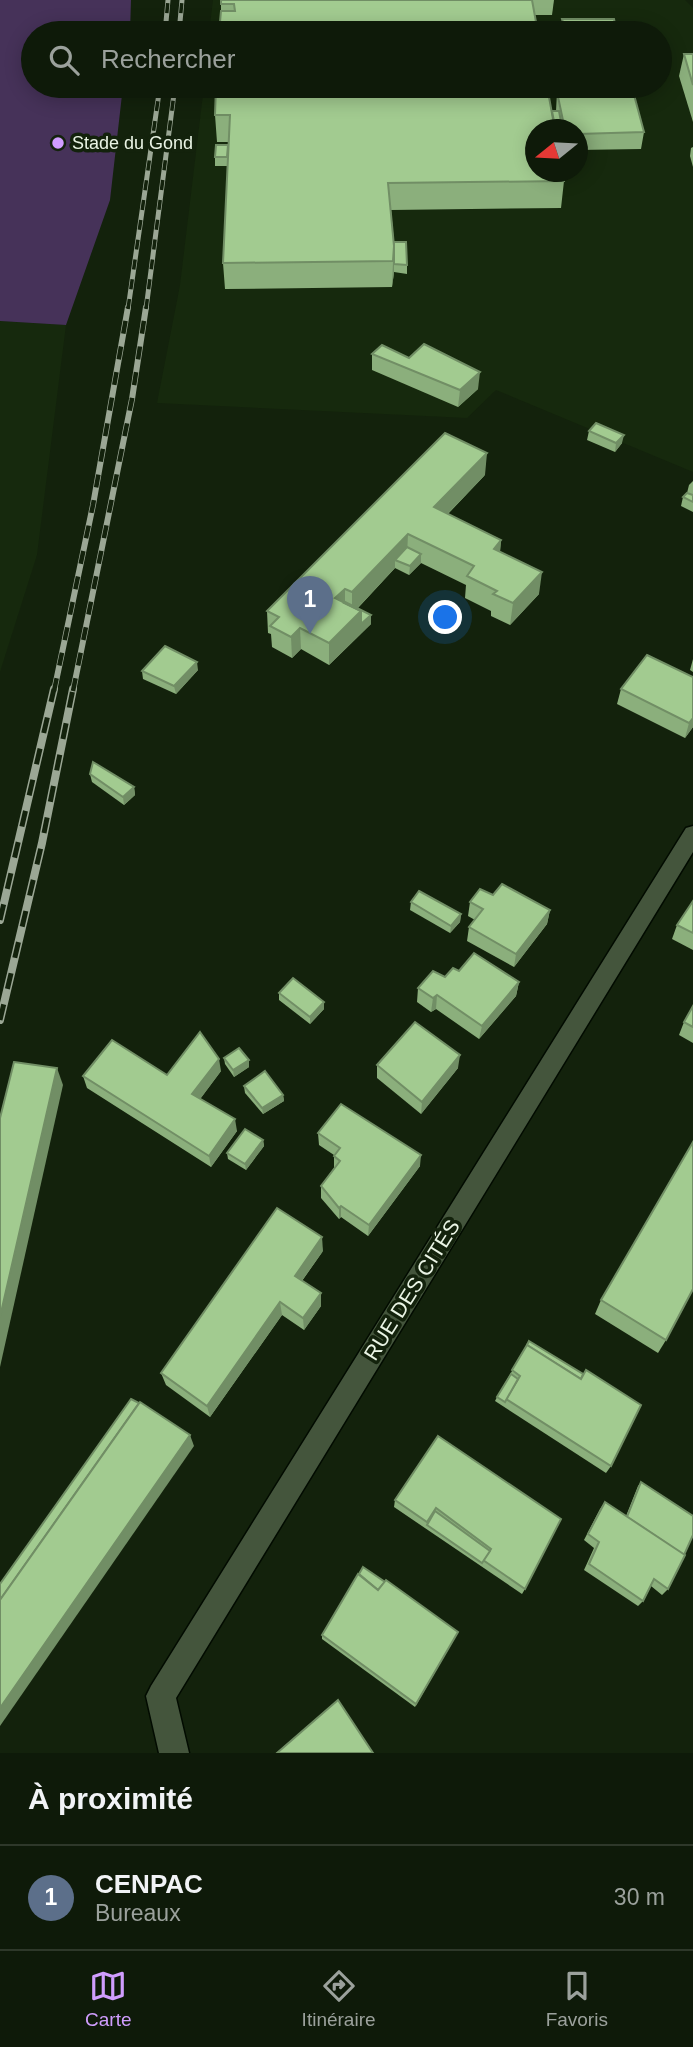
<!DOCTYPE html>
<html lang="fr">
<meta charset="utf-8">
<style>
body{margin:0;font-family:Arial,sans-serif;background:#1c2717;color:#f1f3f6}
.compass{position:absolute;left:525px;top:119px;width:63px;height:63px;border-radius:50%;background:#0e1a09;box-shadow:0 4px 18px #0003;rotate:252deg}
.you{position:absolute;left:446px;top:618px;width:24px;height:24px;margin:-18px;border:5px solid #fff;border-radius:50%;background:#1a73e8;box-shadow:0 0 0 10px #1a73e833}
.badge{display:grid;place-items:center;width:46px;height:46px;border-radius:50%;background:#d09dfe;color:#fff;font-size:23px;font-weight:700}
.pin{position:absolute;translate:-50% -58px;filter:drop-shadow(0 2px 4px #0008)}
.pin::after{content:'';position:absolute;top:37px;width:24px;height:21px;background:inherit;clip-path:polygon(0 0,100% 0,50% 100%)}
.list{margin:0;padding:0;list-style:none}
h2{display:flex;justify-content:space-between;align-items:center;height:91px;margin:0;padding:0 28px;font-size:30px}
h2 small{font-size:23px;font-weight:400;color:#9ba19c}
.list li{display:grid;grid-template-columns:46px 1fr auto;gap:21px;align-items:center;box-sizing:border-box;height:105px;padding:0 28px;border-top:2px solid #2e382a}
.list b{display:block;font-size:26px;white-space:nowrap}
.list p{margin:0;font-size:23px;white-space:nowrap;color:#9ba19c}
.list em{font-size:23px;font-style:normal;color:#9ba19c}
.icon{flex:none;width:38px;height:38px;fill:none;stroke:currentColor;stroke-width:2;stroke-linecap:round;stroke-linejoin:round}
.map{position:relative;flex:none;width:693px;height:1753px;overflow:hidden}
.search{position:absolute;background:#0e1a09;box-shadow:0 4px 18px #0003;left:21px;right:21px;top:21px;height:77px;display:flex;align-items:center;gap:18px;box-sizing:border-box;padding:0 24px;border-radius:38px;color:#9ba19c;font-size:26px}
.sheet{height:196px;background:#0e1a09}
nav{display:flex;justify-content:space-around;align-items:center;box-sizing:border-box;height:98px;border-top:2px solid #2e382a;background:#0e1a09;font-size:19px;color:#9ba19c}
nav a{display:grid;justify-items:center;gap:4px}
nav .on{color:#d09dfe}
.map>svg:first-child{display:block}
.built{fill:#16290d;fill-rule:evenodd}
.green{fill:#463259}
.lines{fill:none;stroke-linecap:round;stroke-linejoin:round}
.street-casing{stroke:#020b00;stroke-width:3}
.street{fill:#44553c;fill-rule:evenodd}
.rail-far2-casing{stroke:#9ba795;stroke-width:5}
.rail-far1-casing{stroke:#9ba795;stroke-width:6}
.rail-casing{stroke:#9ba795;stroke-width:8}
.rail-far2{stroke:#13220c;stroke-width:3.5;stroke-dasharray:10;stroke-linecap:butt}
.rail-far1{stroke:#13220c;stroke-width:4.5;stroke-dasharray:13;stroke-linecap:butt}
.rail{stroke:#13220c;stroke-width:5;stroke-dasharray:16;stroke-linecap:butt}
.wall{fill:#8baf7c}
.shaded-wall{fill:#718e65}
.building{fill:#a2cb90;stroke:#718e65;stroke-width:2}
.poi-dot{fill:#d09dfe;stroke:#13220c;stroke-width:2.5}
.labels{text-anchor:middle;stroke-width:7;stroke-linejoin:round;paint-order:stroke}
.far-poi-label{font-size:18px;fill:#eaf4e5;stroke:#13220c;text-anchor:start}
.street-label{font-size:21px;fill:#eaf4e5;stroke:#13220c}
</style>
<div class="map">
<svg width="693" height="1753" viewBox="0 0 693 1753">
<rect width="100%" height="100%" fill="#13220c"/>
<g class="built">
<path d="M 213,0 L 685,0 L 693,8 L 693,472 L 496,390 L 467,418 L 157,403 L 180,285 L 204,86 L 660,86 L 660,33 L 209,33 ZM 536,130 L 578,130 L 578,172 L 536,172 Z"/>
<path d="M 0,321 L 66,325 L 37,555 L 0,672 Z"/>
</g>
<path class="green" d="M 0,0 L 131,0 L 130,33 L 33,33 L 33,86 L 123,86 L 110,200 L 66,325 L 0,321 Z"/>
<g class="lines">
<defs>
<path id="street" d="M 693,826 L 693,852 L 176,1698 L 189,1753 L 159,1753 L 146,1696 L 151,1686 L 686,828 Z"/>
</defs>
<use href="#street" class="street-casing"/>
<use href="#street" class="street"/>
<defs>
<g id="rail-far2">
<path d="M 165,33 L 168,0"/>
<path d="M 179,33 L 182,0"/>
<path d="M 128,309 L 160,86"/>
<path d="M 146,309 L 175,86"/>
</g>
<g id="rail-far1">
<path d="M 54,691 L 93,505 L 128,307"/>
<path d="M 73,691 L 132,399 L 146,307"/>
</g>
<g id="rail">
<path d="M 0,920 L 54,689"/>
<path d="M 0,1020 L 42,843 L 73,689"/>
</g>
</defs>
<use href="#rail-far2" class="rail-far2-casing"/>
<use href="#rail-far1" class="rail-far1-casing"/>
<use href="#rail" class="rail-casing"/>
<use href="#rail-far2" class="rail-far2"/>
<use href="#rail-far1" class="rail-far1"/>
<use href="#rail" class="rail"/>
</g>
<g class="wall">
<path d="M 221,0 L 554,0 L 552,15 L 534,15 L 221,11 Z"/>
<path d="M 562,19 L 617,33 L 561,33 Z"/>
<path d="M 684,54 L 693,54 L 693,122 L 679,76 Z"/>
<path d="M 557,92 L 644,132 L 641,149 L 578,150 L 578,130 L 536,130 L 564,181 L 561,208 L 391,210 L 394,242 L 407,265 L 407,274 L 394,272 L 392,287 L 225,289 L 223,263 L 229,142 L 217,142 L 215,115 L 556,111 Z"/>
<path d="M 228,145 L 227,166 L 215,166 L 215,157 Z"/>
<path d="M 693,147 L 693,167 L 690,156 L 691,148 Z"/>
<path d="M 372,354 L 478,389 L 458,407 L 372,370 Z"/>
<path d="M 589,431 L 622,443 L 615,452 L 587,440 Z"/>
<path d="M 485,475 L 448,514 L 501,540 L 500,552 L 539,594 L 510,625 L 491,616 L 491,611 L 465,598 L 466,585 L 421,563 L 409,575 L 395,568 L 358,608 L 371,624 L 329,665 L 301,649 L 292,658 L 272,647 L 271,634 L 268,633 L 267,611 Z"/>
<path d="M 693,481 L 693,512 L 681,506 L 683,497 L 687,493 L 689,485 Z"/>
<path d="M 693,659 L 693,672 L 690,670 Z"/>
<path d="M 198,670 L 176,694 L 143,679 L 142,671 Z"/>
<path d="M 693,677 L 693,727 L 685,738 L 617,704 L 621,689 Z"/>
<path d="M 90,774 L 134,787 L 135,795 L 124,805 L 92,782 Z"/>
<path d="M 493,895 L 550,910 L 547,924 L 514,967 L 467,941 L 469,927 L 475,920 L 468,916 L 470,902 Z"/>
<path d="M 693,901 L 693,950 L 672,939 L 677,925 Z"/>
<path d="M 411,902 L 461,914 L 460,922 L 450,933 L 410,910 Z"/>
<path d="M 459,971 L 519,982 L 516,996 L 479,1039 L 436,1009 L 431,1012 L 417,1002 L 418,988 Z"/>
<path d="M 279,993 L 324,1002 L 324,1009 L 310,1024 L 279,1000 Z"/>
<path d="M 693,1006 L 693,1043 L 679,1035 L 684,1022 Z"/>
<path d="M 224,1058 L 249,1067 L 234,1077 L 225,1064 Z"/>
<path d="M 377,1065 L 458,1068 L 421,1114 L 377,1078 Z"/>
<path d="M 221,1071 L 200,1099 L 237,1131 L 211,1167 L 87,1088 L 83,1076 L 167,1075 Z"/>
<path d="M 244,1086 L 283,1095 L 284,1101 L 263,1114 L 245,1093 Z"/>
<path d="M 318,1133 L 420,1166 L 368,1236 L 341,1217 L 339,1219 L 321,1198 L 321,1186 L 334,1168 L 334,1155 L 319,1145 Z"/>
<path d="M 263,1140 L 264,1146 L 246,1170 L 228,1159 L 227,1153 Z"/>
<path d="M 323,1251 L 302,1281 L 321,1293 L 321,1306 L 304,1330 L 282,1315 L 210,1417 L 166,1385 L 161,1373 Z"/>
<path d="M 601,1300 L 666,1340 L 658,1353 L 595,1314 Z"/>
<path d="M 527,1345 L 611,1466 L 606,1473 L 495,1401 L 497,1397 Z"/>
<path d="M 438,1436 L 525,1589 L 522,1594 L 394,1507 L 395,1500 Z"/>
<path d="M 641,1482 L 668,1589 L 662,1595 L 651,1586 L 643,1601 L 638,1606 L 584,1570 L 594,1548 L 584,1540 L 600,1509 L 605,1502 L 626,1516 L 638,1486 Z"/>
<path d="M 458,1632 L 415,1707 L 322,1639 L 322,1635 Z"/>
</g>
<g class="shaded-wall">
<path d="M 394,246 L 394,273 L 392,287 L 393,261 Z"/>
<path d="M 480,372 L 478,389 L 458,407 L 460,390 Z"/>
<path d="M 624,435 L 622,443 L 615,452 L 616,443 Z"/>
<path d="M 487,453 L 485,475 L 433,529 L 434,507 Z"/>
<path d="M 408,534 L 407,556 L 395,560 L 395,568 L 352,614 L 352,592 Z"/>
<path d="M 501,540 L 499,562 L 494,549 Z"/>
<path d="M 421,554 L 421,563 L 409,575 L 410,566 Z"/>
<path d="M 542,572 L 539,594 L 510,625 L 513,603 Z"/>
<path d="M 345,589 L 345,610 L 335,598 Z"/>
<path d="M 361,611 L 371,615 L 371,624 L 329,665 L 329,643 Z"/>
<path d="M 300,628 L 301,649 L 292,658 L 291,637 Z"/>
<path d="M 197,662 L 198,670 L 176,694 L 174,686 Z"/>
<path d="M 693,718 L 693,727 L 685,738 L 689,723 Z"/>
<path d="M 134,787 L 135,795 L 124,805 L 123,797 Z"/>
<path d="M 550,910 L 547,924 L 514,967 L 516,954 Z"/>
<path d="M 461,914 L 460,922 L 450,933 L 451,926 Z"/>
<path d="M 519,982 L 516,996 L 479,1039 L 482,1026 Z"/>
<path d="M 437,995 L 436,1009 L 431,1012 L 433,998 Z"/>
<path d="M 324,1002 L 324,1009 L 310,1024 L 310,1017 Z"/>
<path d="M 460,1055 L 458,1068 L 421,1114 L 422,1102 Z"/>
<path d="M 219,1059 L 221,1071 L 195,1106 L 192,1094 Z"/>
<path d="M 249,1060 L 249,1067 L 234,1077 L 233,1070 Z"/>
<path d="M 57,1068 L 63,1085 L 0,1367 L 0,1317 Z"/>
<path d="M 283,1095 L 284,1101 L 263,1114 L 262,1108 Z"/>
<path d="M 235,1119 L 237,1131 L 211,1167 L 209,1156 Z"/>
<path d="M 263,1140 L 264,1146 L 246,1170 L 245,1164 Z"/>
<path d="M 421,1155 L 420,1166 L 368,1236 L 369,1225 Z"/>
<path d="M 341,1206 L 341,1217 L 339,1219 L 339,1208 Z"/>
<path d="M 322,1237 L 323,1251 L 296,1289 L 295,1276 Z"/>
<path d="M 321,1293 L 321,1306 L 304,1330 L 303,1318 Z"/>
<path d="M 280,1302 L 282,1315 L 210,1417 L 207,1406 Z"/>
<path d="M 190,1435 L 194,1446 L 0,1726 L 0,1708 Z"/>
</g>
<g class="building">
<path d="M 221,0 L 532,0 L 538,33 L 219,33 L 221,11 L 235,11 L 234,4 L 221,4 Z"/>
<path d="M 562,19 L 614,19 L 617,33 L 566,33 Z"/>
<path d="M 684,54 L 693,54 L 693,85 Z"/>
<path d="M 216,86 L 547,86 L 555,130 L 536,130 L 536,172 L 563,172 L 564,181 L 388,183 L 394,246 L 393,261 L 223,263 L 230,115 L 215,115 Z"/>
<path d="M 633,91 L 644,132 L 578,134 L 578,130 L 565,130 L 557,92 Z"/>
<path d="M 552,111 L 559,111 L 562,127 L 555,127 Z"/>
<path d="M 216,145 L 228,145 L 227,157 L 215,157 Z"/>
<path d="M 394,242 L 406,242 L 407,265 L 394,264 Z"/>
<path d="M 424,344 L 480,372 L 460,390 L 372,354 L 382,345 L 409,358 Z"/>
<path d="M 596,423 L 624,435 L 616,443 L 589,431 Z"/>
<path d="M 445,433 L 487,453 L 434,507 L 501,540 L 494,549 L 542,572 L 513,603 L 493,594 L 497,591 L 467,576 L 474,566 L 408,534 L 352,592 L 345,589 L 335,598 L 361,611 L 329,643 L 300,628 L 291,637 L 270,626 L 279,617 L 267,611 Z"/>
<path d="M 687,493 L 693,495 L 693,502 L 683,497 Z"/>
<path d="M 407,547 L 421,554 L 410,566 L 395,560 Z"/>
<path d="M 345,602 L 371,615 L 361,624 L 361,611 L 344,603 Z"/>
<path d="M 165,646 L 197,662 L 174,686 L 142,671 Z"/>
<path d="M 647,655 L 693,677 L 693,718 L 689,723 L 621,689 Z"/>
<path d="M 93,762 L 134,787 L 123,797 L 90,774 Z"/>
<path d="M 502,884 L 550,910 L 516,954 L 469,927 L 483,909 L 470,902 L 480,889 L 493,895 Z"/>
<path d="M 419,891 L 461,914 L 451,926 L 411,902 Z"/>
<path d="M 693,901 L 693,933 L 677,925 Z"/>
<path d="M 474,953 L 519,982 L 482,1026 L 437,995 L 433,998 L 418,988 L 433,971 L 445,977 L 453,968 L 459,971 Z"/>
<path d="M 293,978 L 324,1002 L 310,1017 L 279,993 Z"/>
<path d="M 693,1006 L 693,1027 L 684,1022 Z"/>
<path d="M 415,1022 L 460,1055 L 422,1102 L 377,1065 Z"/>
<path d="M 200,1032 L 219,1059 L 192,1094 L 235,1119 L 209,1156 L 83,1076 L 112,1040 L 167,1075 Z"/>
<path d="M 239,1048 L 249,1060 L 233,1070 L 224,1058 Z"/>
<path d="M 14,1062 L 57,1068 L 0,1317 L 0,1118 Z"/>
<path d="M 265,1071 L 283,1095 L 262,1108 L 244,1086 Z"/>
<path d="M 341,1104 L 421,1155 L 369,1225 L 341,1206 L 339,1208 L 321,1186 L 340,1161 L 334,1156 L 340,1148 L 318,1133 Z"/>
<path d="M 245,1129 L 263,1140 L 245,1164 L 227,1153 Z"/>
<path d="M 693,1142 L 693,1289 L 666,1340 L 601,1300 Z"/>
<path d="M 277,1208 L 322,1237 L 295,1276 L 321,1293 L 303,1318 L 280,1302 L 207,1406 L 161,1373 Z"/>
<path d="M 529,1341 L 583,1374 L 581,1379 L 527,1345 Z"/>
<path d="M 527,1345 L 581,1379 L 586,1370 L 641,1405 L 611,1466 L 506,1399 L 520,1376 L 512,1370 Z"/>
<path d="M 511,1374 L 518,1379 L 505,1402 L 497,1397 Z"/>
<path d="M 131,1399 L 139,1403 L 0,1600 L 0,1584 Z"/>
<path d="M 140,1402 L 190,1435 L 0,1708 L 0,1600 Z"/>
<path d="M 438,1436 L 561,1519 L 525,1589 L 483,1560 L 491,1549 L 436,1508 L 427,1522 L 395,1500 Z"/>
<path d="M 641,1482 L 693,1516 L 693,1535 L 684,1555 L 627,1517 Z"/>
<path d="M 605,1502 L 685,1555 L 668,1589 L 654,1579 L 643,1601 L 589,1564 L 599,1542 L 588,1534 Z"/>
<path d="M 435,1511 L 490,1551 L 482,1563 L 427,1525 Z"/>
<path d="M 363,1567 L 385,1582 L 378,1590 L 359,1574 Z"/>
<path d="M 358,1574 L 378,1590 L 386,1580 L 458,1632 L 416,1704 L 322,1635 Z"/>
<path d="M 338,1700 L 373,1753 L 277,1753 Z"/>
</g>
<circle class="poi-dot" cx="58" cy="143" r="7"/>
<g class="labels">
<g class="far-poi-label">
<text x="72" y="149">Stade du Gond</text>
</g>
<g class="street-label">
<text transform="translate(412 1290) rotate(-58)" y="7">RUE DES CITÉS</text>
</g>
</g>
</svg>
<svg class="compass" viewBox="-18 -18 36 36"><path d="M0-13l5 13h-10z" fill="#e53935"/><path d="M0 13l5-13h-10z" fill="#9ba19c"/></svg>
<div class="you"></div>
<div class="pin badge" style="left:310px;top:634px;background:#5c6f8a">1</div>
<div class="search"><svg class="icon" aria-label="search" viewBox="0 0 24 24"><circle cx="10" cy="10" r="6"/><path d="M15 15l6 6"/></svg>Rechercher</div>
</div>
<section class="sheet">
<h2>À proximité<small></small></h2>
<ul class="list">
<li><span class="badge" style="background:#5c6f8a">1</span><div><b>CENPAC</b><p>Bureaux</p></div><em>30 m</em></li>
</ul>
</section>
<nav>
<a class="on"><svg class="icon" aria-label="map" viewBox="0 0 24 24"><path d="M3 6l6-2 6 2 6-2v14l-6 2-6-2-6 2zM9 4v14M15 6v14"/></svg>Carte</a>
<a><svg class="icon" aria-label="directions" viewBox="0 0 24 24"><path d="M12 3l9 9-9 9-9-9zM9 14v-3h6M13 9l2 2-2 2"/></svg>Itinéraire</a>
<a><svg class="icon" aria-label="saved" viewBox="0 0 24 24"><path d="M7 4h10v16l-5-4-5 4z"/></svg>Favoris</a>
</nav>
